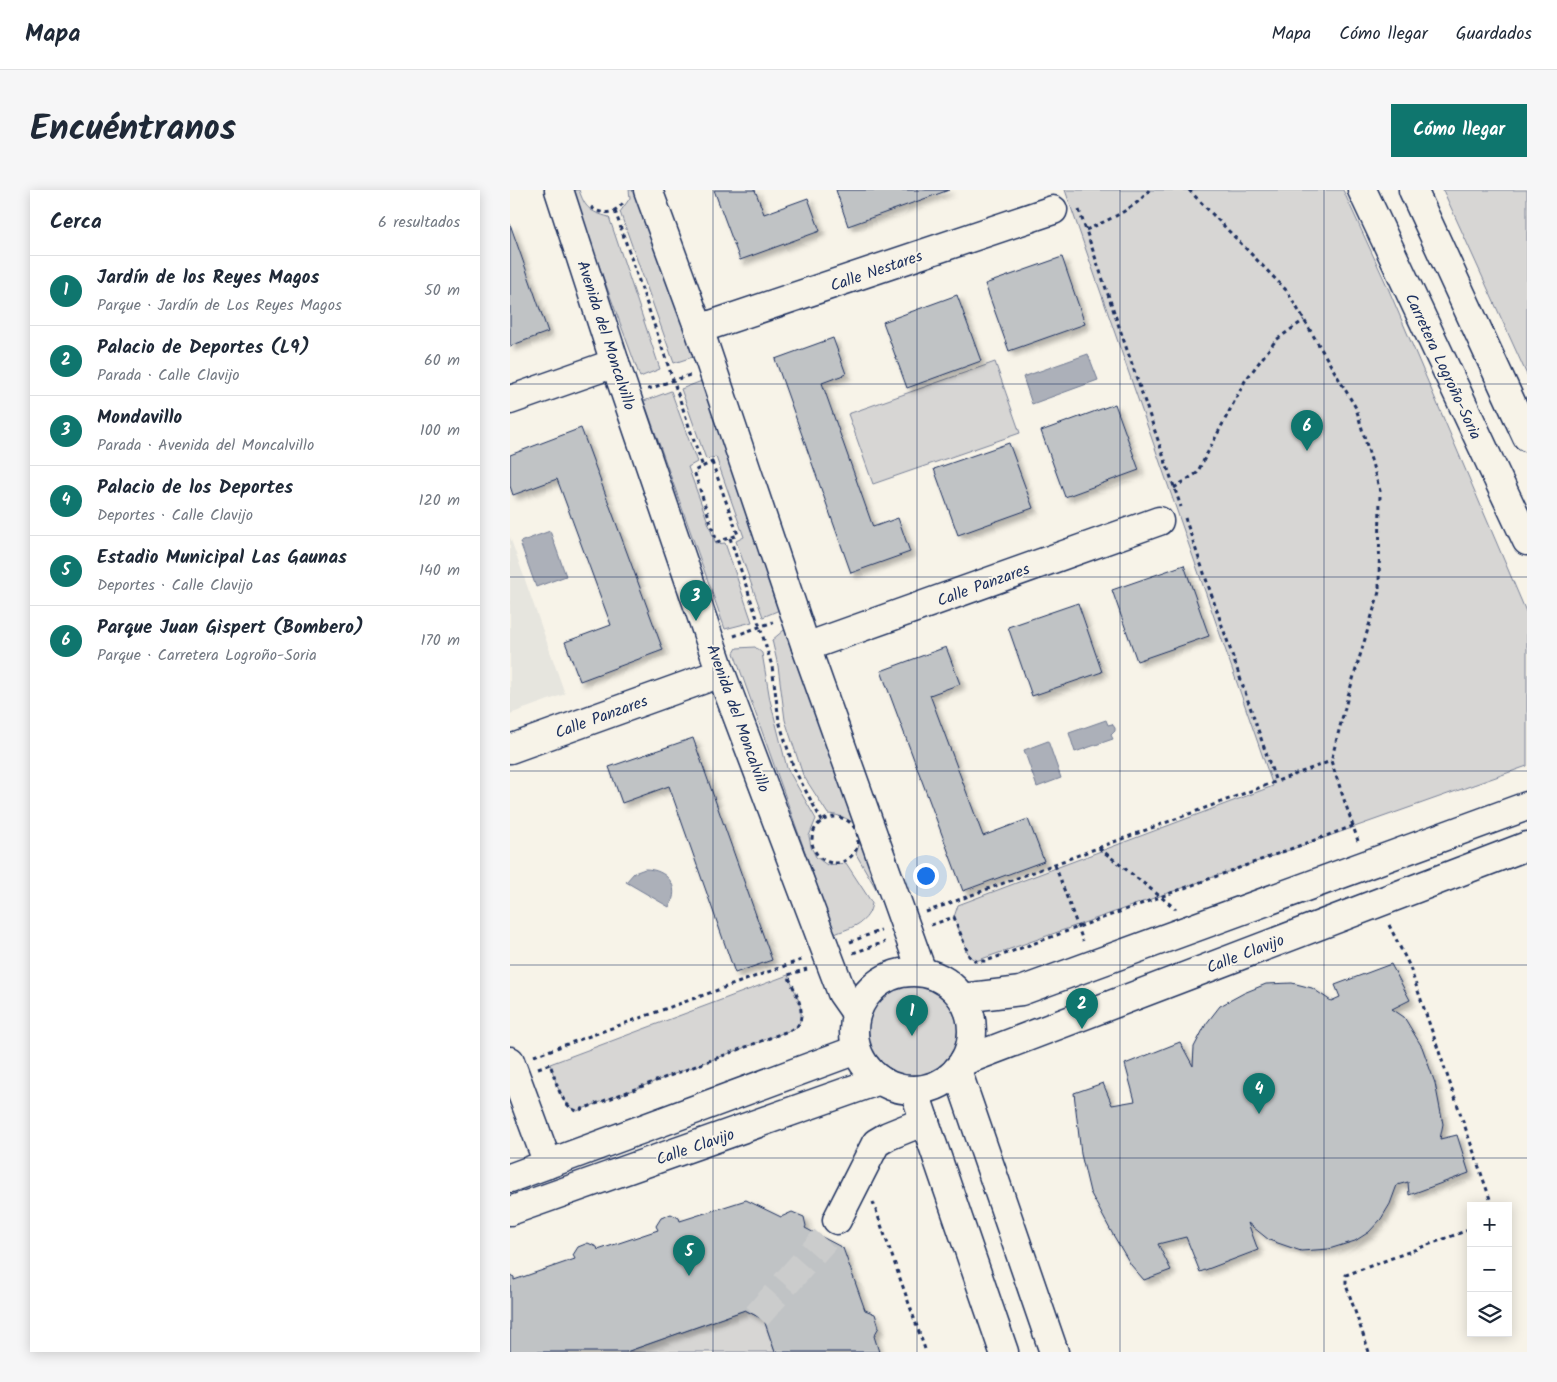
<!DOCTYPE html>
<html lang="es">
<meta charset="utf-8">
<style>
body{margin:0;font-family:Kalam,sans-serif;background:#f6f6f7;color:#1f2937}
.controls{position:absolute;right:15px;bottom:15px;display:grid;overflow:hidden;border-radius:0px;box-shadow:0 2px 12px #0003}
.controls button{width:45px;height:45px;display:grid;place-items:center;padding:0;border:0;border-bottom:1px solid #e0e1e3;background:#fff;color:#1f2937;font:25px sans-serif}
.you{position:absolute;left:415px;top:685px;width:18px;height:18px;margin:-12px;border:4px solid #fff;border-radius:50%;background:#1a73e8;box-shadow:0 0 0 8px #1a73e833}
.badge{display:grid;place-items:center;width:32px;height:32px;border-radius:50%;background:#0f766e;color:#fff;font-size:16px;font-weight:700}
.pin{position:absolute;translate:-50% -41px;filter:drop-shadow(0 1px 2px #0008)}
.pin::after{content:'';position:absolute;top:26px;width:18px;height:15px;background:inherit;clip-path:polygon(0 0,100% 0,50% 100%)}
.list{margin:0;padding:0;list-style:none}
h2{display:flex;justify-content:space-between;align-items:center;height:65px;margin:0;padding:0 20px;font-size:21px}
h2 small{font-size:16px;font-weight:400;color:#747a83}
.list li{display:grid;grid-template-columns:32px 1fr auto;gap:15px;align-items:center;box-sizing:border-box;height:70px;padding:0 20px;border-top:1px solid #e0e1e3}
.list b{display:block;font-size:19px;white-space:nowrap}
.list p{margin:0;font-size:16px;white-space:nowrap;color:#747a83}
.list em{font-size:16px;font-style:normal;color:#747a83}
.icon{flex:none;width:28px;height:28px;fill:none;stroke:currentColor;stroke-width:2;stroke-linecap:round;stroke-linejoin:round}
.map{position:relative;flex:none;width:1017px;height:1162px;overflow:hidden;border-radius:0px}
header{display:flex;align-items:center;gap:30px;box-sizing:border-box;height:70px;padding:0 25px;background:#fff;border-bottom:1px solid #e0e1e3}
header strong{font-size:24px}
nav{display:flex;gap:28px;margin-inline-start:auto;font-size:18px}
.intro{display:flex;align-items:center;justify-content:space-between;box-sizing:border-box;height:120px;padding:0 30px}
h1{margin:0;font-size:35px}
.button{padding:12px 22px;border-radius:0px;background:#0f766e;color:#fff;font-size:18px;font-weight:700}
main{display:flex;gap:30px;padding:0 30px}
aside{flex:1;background:#fff;border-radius:0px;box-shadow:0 2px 12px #0003}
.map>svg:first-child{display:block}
.built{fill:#e6e5de}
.green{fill:#d7d6d4;stroke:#798299}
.water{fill:#acb0b9;stroke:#727c95}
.building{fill:#c0c3c5;stroke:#1b2f5e;filter:url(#shadow)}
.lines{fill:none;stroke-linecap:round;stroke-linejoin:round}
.minor-tunnel{stroke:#cbcccc;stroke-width:28;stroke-dasharray:28 14;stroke-linecap:butt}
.minor-casing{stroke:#1b2f5e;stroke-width:31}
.highway-casing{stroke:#1b2f5e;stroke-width:31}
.path{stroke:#1b2f5e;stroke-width:3;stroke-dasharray:4 4;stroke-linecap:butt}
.minor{stroke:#f7f3e8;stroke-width:28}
.highway{stroke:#f7f3e8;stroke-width:28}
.grid{fill:none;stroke:#1b2f5e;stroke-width:1;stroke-opacity:0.55}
.labels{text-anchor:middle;stroke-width:4;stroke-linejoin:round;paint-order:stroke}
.street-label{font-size:16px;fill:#1b2f5e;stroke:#f7f3e8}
</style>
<header>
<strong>Mapa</strong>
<nav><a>Mapa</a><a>Cómo llegar</a><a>Guardados</a></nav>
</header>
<div class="intro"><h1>Encuéntranos</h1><a class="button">Cómo llegar</a></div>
<main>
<aside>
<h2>Cerca<small>6 resultados</small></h2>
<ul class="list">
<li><span class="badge">1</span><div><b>Jardín de los Reyes Magos</b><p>Parque · Jardín de Los Reyes Magos</p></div><em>50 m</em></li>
<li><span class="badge">2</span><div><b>Palacio de Deportes (L9)</b><p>Parada · Calle Clavijo</p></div><em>60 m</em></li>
<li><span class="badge">3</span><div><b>Mondavillo</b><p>Parada · Avenida del Moncalvillo</p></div><em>100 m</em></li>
<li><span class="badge">4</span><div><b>Palacio de los Deportes</b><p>Deportes · Calle Clavijo</p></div><em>120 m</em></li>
<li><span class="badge">5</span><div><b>Estadio Municipal Las Gaunas</b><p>Deportes · Calle Clavijo</p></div><em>140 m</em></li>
<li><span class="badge">6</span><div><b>Parque Juan Gispert (Bombero)</b><p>Parque · Carretera Logroño-Soria</p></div><em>170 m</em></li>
</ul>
</aside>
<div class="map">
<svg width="1017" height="1162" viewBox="0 0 1017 1162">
<defs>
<filter id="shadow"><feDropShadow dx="4.5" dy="4.5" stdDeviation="2.5" flood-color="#0004"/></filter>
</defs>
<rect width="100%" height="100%" fill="#f7f3e8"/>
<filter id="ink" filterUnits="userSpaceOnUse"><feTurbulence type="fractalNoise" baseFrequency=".02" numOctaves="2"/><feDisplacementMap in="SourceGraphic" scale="10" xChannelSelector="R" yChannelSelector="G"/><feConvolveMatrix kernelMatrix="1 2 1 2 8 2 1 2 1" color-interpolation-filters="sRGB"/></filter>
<g filter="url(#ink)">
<path class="built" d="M 0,347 L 55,504 L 0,524 Z"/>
<g class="green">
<path d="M 61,0 L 69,0 C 75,18 80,22 99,27 L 150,179 L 130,187 Z"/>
<path d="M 119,0 L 131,0 L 189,165 L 164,173 L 110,22 L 120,8 Z"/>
<path d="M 555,0 L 833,0 L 878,98 L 1017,424 L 1017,576 L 466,771 L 459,766 L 444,727 L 448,715 L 763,596 Z"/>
<path d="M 933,0 L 1017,0 L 1017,185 Z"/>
<path d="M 485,172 L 510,243 L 363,294 L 338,224 Z"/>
<path d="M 197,189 L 279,416 L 253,427 L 226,351 L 234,347 L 206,267 L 196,269 L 171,199 Z"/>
<path d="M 161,201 L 187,272 L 178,277 L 206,354 L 215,353 L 242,432 L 215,439 L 134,211 Z"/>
<path d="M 284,437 L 372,709 L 346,664 C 347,660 349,656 350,652 C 353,633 333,625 318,624 L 293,585 L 275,530 L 268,476 L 262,450 L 274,440 Z"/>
<path d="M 245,457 L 252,463 L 260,510 L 277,578 L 306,629 L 299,646 L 301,657 L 306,667 L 317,675 L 336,673 L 362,713 C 359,733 343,737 327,743 L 323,740 L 224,463 L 227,458 Z"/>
<path d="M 278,785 C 284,801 299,823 286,838 L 67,921 C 50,915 46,890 40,874 Z"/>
<circle cx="402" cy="842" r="49"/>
<path d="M 235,1120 L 254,1130 L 265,1162 L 116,1162 Z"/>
</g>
<g class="water">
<path d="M 578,164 L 588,190 L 522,214 L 513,187 Z"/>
<path d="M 40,341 L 56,386 L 26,397 L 10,352 Z"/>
<path d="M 596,530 L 598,535 L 602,534 L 605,538 L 605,541 L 601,545 L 603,549 L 565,562 L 559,543 Z"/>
<path d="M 538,551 L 551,588 L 527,597 L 514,560 Z"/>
<path d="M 135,679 C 156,679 172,696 159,717 L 116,692 L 124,683 Z"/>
</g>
<g class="building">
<path d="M 204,0 L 245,0 L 254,24 L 298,8 L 310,41 L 230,70 Z"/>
<path d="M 326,0 L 439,0 L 338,36 Z"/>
<path d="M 0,34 L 38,142 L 0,156 Z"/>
<path d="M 552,67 L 575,134 L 499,161 L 475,94 Z"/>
<path d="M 447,105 L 471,171 L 397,198 L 373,132 Z"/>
<path d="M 323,148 L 336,184 L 312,193 L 363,337 L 388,328 L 400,362 L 341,383 L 265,169 Z"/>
<path d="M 605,214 L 629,280 L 555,307 L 531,241 Z"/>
<path d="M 71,238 L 153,460 L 70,491 L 55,452 L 101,435 L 47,289 L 3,305 L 0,296 L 0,265 Z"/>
<path d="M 499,253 L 523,318 L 448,345 L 424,279 Z"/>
<path d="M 674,375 L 699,446 L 627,471 L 602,400 Z"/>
<path d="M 568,413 L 592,482 L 522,506 L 498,437 Z"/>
<path d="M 436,457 L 450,494 L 420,505 L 473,646 L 518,629 L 534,671 L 453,701 L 371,481 Z"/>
<path d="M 183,548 L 262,770 L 225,783 L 159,596 L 112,613 L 99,577 Z"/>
<path d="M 881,774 L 900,810 L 882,819 L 894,827 L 912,857 L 925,893 L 933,934 L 930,949 L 947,945 L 959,983 L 899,1005 L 898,992 L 887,995 L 880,1014 L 871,1029 L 859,1042 L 845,1051 L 819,1059 L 791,1061 L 759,1050 L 738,1033 L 748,1060 L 690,1082 L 676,1047 L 648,1054 L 661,1080 L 634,1090 L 621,1075 L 602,1043 L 580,1002 L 571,964 L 564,903 L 593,893 L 602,915 L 625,911 L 615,874 L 670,852 L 683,876 L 684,857 L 696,834 L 710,816 L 734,803 L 756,794 L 782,793 L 802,798 L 821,811 L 830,807 L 825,795 Z"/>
<path d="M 236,1010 L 271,1027 L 282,1022 L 294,1027 L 296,1036 L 295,1038 L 333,1058 L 355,1120 L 365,1124 L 369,1137 L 364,1146 L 369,1162 L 265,1162 L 254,1130 L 235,1120 L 116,1162 L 0,1162 L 0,1085 L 4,1087 L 4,1090 L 65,1069 L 63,1065 L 68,1057 L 78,1053 L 87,1057 L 88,1060 L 148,1040 L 146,1036 L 151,1028 L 161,1024 L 169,1028 L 170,1031 Z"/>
</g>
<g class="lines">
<path class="minor-tunnel" d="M 247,1126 L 315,1049"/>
<defs>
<g id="minor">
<path d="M 49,0 L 105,173 L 211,483 L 332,803 L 346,823"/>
<path d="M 138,0 L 189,139 L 296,457 L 412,782"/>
<path d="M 189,139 L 543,20"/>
<path d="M 0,210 L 105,173"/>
<path d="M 296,457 L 649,331"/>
<path d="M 0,559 L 211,483"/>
<circle cx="403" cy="841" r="59"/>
<path d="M 452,808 L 511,801 L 1017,616"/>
<path d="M 0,871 L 38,974"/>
<path d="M 454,871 L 1017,656"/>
<path d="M 447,880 L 544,1162"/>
<path d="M 404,900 L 494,1162"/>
<path d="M 0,988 L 346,860"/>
<path d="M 0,1021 L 370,890"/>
<path d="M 327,1030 L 366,953 L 378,946 L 415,931"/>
</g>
<g id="highway">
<path d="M 852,0 L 1017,351"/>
<path d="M 903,0 L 1017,247"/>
</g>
</defs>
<use href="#minor" class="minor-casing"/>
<use href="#highway" class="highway-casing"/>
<g class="path">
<path d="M 679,0 L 777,101 L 846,218 L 870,301 L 869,402 L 838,506 L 821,571 L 843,636"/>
<path d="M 81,17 C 93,27 107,23 115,10"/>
<path d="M 569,20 L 671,317"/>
<path d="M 105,21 L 193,277"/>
<path d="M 576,40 C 596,31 627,18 639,0"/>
<path d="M 138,199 L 180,185"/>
<path d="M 202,272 L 228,345 L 207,352 L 184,281 Z"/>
<path d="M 664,298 L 687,283 L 735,191 L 766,150 L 794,130"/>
<path d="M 675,328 L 766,592"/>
<path d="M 220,348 L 250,437 L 262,476 L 269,531 L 284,579 L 312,631"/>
<path d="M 224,446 L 263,432"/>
<circle cx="325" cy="650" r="23"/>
<path d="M 589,658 L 666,719"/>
<path d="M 545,675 L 573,751"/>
<path d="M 416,722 L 821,571"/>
<path d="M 421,735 L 444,727 L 459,766 L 466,771 L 476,771 L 843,636 L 848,651"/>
<path d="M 879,735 L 899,775 L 980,1009 L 979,1016"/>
<path d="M 340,752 L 371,740"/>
<path d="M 343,763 L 375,752"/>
<path d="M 24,866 L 294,769"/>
<path d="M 28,878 L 40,874 C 46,890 50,915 67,921 L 286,838 C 299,823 284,801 278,785 L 297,779"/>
<path d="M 363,1012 L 416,1162"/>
<path d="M 859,1162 L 836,1095 L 836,1085 L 961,1039"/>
</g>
<use href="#minor" class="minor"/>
<use href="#highway" class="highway"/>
</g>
</g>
<path class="grid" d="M 203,0 L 203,1162M 407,0 L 407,1162M 610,0 L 610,1162M 814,0 L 814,1162M 0,194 L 1017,194M 0,387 L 1017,387M 0,581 L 1017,581M 0,775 L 1017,775M 0,968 L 1017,968"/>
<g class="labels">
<g class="street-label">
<text transform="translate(366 80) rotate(-19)" y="6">Calle Nestares</text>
<text transform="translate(97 145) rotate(72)" y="6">Avenida del Moncalvillo</text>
<text transform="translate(934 176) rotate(65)" y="6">Carretera Logroño-Soria</text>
<text transform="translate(473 394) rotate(-20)" y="6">Calle Panzares</text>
<text transform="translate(91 526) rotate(-20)" y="6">Calle Panzares</text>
<text transform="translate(229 528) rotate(70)" y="6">Avenida del Moncalvillo</text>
<text transform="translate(735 763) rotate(-21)" y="6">Calle Clavijo</text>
<text transform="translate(185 956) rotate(-19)" y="6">Calle Clavijo</text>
</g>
</g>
</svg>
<div class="controls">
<button>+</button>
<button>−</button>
<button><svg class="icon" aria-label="layers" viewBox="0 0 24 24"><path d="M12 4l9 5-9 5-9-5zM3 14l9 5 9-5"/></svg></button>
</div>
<div class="you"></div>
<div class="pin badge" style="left:402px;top:846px">1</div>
<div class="pin badge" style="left:572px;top:839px">2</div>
<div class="pin badge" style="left:186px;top:431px">3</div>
<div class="pin badge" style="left:749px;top:924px">4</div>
<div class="pin badge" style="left:179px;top:1086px">5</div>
<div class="pin badge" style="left:797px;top:261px">6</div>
</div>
</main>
